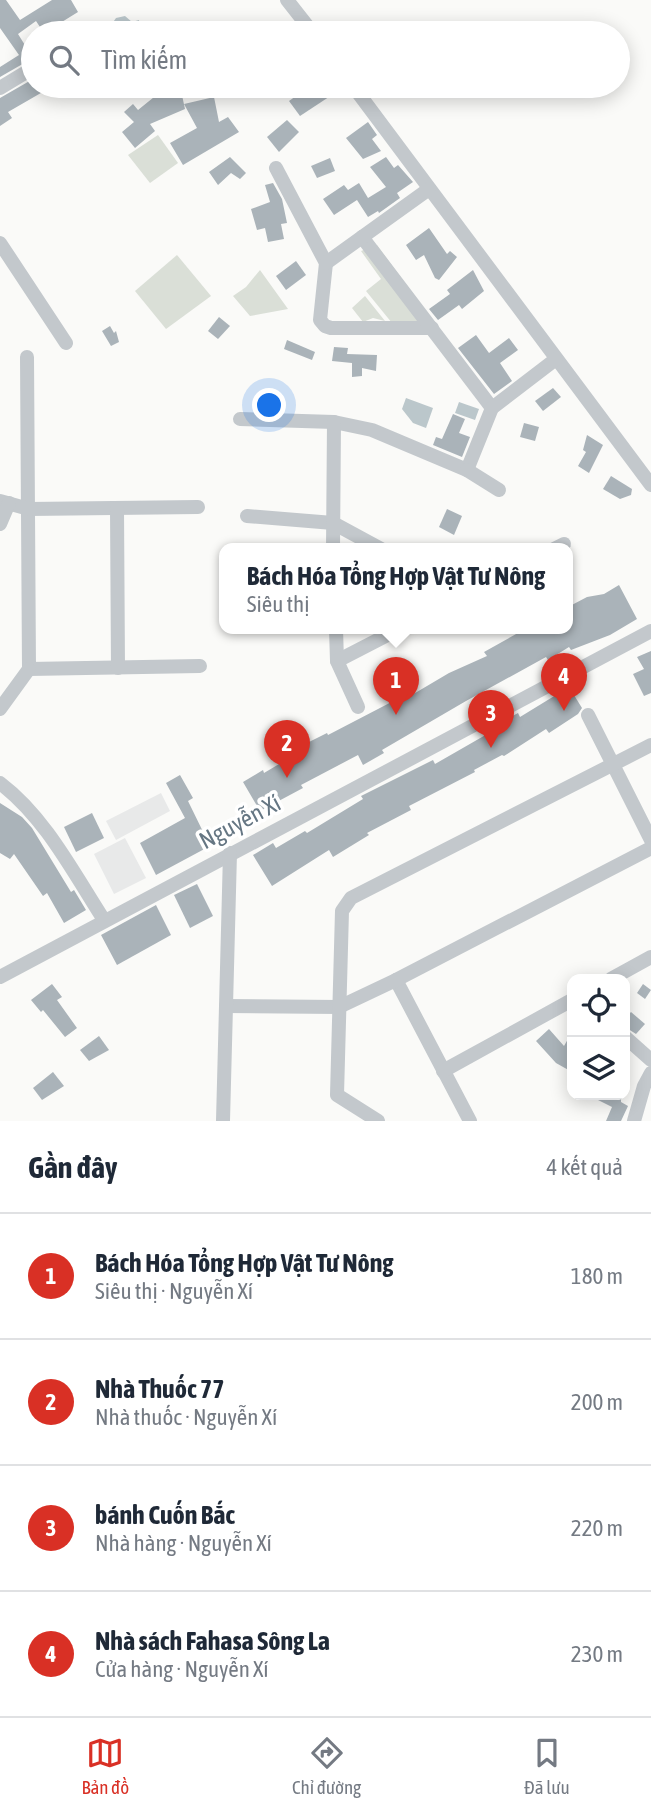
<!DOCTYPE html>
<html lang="vi">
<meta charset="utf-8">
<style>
body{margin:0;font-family:"Asap Condensed",sans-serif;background:#f6f6f7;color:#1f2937}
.controls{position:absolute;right:21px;bottom:21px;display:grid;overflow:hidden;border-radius:14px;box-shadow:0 4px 18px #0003}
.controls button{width:63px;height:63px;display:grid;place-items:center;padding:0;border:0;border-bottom:2px solid #e0e1e3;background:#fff;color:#1f2937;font:35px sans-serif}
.you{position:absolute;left:270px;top:406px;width:24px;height:24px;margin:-18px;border:5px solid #fff;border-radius:50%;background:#1a73e8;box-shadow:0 0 0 10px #1a73e833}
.badge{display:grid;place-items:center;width:46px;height:46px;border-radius:50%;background:#d93025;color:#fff;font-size:23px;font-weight:700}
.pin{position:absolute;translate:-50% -58px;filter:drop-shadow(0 2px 4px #0008)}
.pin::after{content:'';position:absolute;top:37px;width:24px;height:21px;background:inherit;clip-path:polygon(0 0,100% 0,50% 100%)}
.popup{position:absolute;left:219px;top:543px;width:354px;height:91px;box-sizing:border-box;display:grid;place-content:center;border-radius:14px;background:#fff;filter:drop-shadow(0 2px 5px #0005);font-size:23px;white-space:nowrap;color:#747a83}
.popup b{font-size:26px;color:#1f2937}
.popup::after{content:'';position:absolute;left:50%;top:100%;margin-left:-14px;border:14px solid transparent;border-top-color:#fff}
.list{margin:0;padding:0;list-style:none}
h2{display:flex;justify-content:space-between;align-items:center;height:91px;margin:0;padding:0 28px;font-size:30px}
h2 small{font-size:23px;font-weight:400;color:#747a83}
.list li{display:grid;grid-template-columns:46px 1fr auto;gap:21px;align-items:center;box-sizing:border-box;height:126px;padding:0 28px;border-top:2px solid #e0e1e3}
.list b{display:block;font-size:26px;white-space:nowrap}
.list p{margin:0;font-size:23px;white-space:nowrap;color:#747a83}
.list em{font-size:23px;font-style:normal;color:#747a83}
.icon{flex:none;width:38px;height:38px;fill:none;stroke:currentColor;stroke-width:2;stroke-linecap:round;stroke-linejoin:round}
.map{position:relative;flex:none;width:651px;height:1121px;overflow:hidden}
.search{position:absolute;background:#fff;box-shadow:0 4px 18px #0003;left:21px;right:21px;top:21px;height:77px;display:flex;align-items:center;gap:18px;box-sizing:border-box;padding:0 24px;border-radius:38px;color:#747a83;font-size:26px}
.sheet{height:595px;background:#fff}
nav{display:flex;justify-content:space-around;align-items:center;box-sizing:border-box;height:98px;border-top:2px solid #e0e1e3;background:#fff;font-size:19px;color:#747a83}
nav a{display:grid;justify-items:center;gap:4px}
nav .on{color:#d93025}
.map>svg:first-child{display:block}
.built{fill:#e8e9e9}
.green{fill:#dadfd7}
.water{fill:#bbc7cb}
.building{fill:#aab3b9}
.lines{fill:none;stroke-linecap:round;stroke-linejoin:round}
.minor{stroke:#c3c8cc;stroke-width:14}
.labels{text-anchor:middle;stroke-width:7;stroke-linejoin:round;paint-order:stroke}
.street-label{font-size:24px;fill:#657683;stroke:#fff}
</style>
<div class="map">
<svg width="651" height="1121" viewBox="0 0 651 1121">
<rect width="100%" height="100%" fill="#fafaf8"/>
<g class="built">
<path d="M 161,793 L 170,811 L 116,840 L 106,821 Z"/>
<path d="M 125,838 L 146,878 L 114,894 L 94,854 Z"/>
</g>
<g class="green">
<path d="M 158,135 L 178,163 L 150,183 L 128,155 Z"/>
<path d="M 377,245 L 437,327 L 392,323 L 366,291 L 381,279 L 361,251 Z"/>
<path d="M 177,255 L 211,296 L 166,329 L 135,291 Z"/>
<path d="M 260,270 L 288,309 L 250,316 L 233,296 L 246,287 Z"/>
<path d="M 365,296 L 385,321 L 373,318 L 363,322 L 352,308 Z"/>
</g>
<g class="water">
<path d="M 125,16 L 132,22 L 139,20 L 140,29 L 132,33 L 110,33 L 109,28 L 116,18 Z"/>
<path d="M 406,398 L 433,408 L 426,428 L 413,423 L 402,409 Z"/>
<path d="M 459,402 L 479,409 L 475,420 L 455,413 Z"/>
</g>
<g class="building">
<path d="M 0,0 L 6,0 L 20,20 L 52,0 L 71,0 L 78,12 L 44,33 L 36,21 L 18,34 L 33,58 L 0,77 L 0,67 L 19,55 L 0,28 Z"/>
<path d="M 33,79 L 33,86 L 53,86 L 8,112 L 12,118 L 0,126 L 0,98 Z"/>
<path d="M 173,86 L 180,86 L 185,109 L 150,124 L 155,131 L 135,148 L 122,132 L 134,122 L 124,112 L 133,104 L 138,110 L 164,89 Z"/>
<path d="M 310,86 L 344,86 L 344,87 L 300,116 L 289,101 Z"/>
<path d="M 214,97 L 219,122 L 228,117 L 239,132 L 183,165 L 170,143 L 197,128 L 184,104 Z"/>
<path d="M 287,120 L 299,132 L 279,152 L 267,137 Z"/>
<path d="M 368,122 L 377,135 L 372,139 L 381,151 L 363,159 L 346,138 Z"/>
<path d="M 230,157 L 246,173 L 240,179 L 231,173 L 218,185 L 209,172 Z"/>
<path d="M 386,157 L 394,168 L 398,165 L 413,182 L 397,193 L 400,198 L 379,213 L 378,211 L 368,217 L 357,200 L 334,215 L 323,199 L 344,185 L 348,190 L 359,183 L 368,198 L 386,187 L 370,167 Z"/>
<path d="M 330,158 L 335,171 L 317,178 L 311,166 Z"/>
<path d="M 273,183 L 282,199 L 287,223 L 281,224 L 284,239 L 268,242 L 265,228 L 257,230 L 251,209 L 270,202 L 265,185 Z"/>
<path d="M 429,228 L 447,254 L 450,251 L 457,257 L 439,280 L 435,278 L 424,255 L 416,260 L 406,245 Z"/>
<path d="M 296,261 L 306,275 L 286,290 L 276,276 Z"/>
<path d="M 473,270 L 484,291 L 462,309 L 459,305 L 438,320 L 429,309 L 450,294 L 447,290 Z"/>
<path d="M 219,317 L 230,326 L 218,339 L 208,331 Z"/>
<path d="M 110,326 L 114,333 L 116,331 L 119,342 L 111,346 L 102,331 Z"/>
<path d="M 476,335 L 489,353 L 509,338 L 518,350 L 500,363 L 512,381 L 494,394 L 458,348 Z"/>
<path d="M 287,340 L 315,352 L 312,360 L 284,349 Z"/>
<path d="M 334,347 L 348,348 L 347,354 L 377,355 L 376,371 L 362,368 L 362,376 L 352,377 L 352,363 L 332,361 Z"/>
<path d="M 553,388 L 561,397 L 543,411 L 535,401 Z"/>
<path d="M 453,414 L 465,419 L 459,433 L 470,437 L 462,457 L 433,445 L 436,437 L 442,439 Z"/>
<path d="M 524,423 L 539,427 L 535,441 L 520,437 Z"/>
<path d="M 587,435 L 603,445 L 589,473 L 578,466 L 586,452 L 583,450 Z"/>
<path d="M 611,476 L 632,489 L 631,495 L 620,499 L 603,489 Z"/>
<path d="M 447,509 L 462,516 L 454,535 L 439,527 Z"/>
<path d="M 619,585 L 637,619 L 610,635 L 571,650 L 569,647 L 548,660 L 546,657 L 466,701 L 382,750 L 384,753 L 363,765 L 358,755 L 301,785 L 303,788 L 260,811 L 243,782 L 263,770 L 264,773 L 301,751 L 299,747 L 327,733 L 328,735 L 403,696 L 405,699 L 449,673 L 487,656 L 484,652 L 525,629 L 568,629 L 568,607 L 587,597 L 604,594 Z"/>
<path d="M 651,651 L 651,693 L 644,696 L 633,674 L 644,669 L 637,657 Z"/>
<path d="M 569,687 L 582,708 L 578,714 L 549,733 L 546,729 L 504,756 L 502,755 L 474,770 L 475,772 L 409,806 L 411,810 L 367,833 L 369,835 L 333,857 L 329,850 L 272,886 L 253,855 L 273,843 L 276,848 L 305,831 L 307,833 L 363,799 L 361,796 L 433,760 L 435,764 L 489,733 L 487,731 L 509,718 L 518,713 L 520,717 Z"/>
<path d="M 180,775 L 193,798 L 188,801 L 210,846 L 156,875 L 140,843 L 185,818 L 166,783 Z"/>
<path d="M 0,803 L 22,817 L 32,828 L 71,892 L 74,890 L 86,910 L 64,923 L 47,893 L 43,896 L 14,854 L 10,859 L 0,853 Z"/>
<path d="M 92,813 L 104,838 L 76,852 L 64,827 Z"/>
<path d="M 197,884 L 213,916 L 190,928 L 174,895 Z"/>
<path d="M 156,905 L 171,935 L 117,965 L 101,935 Z"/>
<path d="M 52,984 L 62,997 L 57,1000 L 77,1028 L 65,1037 L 43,1010 L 41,1012 L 31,1000 Z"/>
<path d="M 643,984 L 651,990 L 645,999 L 637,993 Z"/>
<path d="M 631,1012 L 645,1024 L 636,1034 L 625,1027 L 625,1018 Z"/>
<path d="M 549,1029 L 564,1046 L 572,1032 L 572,1072 L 556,1063 L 536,1041 Z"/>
<path d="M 99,1036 L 109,1050 L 89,1061 L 80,1050 Z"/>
<path d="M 53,1072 L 64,1086 L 42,1100 L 33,1088 Z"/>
<path d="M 588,1095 L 621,1095 L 621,1102 L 628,1106 L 621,1121 L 606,1121 L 612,1107 Z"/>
</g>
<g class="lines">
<g class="minor">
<path d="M 287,0 L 313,33"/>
<path d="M 353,86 L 651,485"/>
<path d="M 0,88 L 33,68"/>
<path d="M 276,168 L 326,263 L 320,320 L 325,326 L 331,328 L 432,328"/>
<path d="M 362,237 L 492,408"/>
<path d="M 0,243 L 66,343"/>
<path d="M 326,263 L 429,189"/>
<path d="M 27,357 L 29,669 L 200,666"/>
<path d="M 240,419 L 334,422 L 372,430 L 467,470 L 492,408 L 556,359"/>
<path d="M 467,470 L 499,490"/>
<path d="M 0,501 L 29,509 L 198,507"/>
<path d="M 117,509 L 118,668"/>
<path d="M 247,516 L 333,523 L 381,549"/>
<path d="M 0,524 L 9,503"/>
<path d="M 333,549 L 334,422"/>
<path d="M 554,549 L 564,544"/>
<path d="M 336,629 L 337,661 L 358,707"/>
<path d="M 337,661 L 399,629"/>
<path d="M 0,709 L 29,669"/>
<path d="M 588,715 L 651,840"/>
<path d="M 0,783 C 45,817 73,872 104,920"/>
<path d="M 0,977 L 651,631"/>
<path d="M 611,979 L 651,957"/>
<path d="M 396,980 L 470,1121"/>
<path d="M 226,1006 L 339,1007 L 396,980 L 651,848"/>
<path d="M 625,1037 L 651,1060"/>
<path d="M 443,1071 L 572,1000"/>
<path d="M 223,1121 L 230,853"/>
<path d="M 378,1121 L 337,1095 L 342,911 L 351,898 L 651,745"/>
<path d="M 634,1121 L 644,1086 L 651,1073"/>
</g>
</g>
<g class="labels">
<g class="street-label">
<text transform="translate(240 822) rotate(-28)" y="8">Nguyễn Xí</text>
</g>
</g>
</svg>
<div class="controls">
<button><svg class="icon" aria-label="locate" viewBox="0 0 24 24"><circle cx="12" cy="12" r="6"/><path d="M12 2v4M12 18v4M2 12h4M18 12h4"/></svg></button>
<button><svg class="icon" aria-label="layers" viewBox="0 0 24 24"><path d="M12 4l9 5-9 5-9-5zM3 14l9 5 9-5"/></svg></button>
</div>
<div class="you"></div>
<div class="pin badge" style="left:396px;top:715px">1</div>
<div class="popup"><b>Bách Hóa Tổng Hợp Vật Tư Nông</b>Siêu thị</div>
<div class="pin badge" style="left:287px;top:778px">2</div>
<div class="pin badge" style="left:491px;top:748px">3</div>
<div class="pin badge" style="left:564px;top:711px">4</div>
<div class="search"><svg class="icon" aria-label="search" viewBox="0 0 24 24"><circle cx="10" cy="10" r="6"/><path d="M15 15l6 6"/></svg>Tìm kiếm</div>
</div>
<section class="sheet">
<h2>Gần đây<small>4 kết quả</small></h2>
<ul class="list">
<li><span class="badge">1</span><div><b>Bách Hóa Tổng Hợp Vật Tư Nông</b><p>Siêu thị · Nguyễn Xí</p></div><em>180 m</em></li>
<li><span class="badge">2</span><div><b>Nhà Thuốc 77</b><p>Nhà thuốc · Nguyễn Xí</p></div><em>200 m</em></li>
<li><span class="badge">3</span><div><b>bánh Cuốn Bắc</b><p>Nhà hàng · Nguyễn Xí</p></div><em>220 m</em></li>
<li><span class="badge">4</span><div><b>Nhà sách Fahasa Sông La</b><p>Cửa hàng · Nguyễn Xí</p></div><em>230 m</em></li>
</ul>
</section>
<nav>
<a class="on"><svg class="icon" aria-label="map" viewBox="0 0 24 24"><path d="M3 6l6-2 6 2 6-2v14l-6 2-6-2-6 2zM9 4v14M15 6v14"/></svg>Bản đồ</a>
<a><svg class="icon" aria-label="directions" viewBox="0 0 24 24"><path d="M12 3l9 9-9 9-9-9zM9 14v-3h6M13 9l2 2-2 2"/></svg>Chỉ đường</a>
<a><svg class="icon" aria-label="saved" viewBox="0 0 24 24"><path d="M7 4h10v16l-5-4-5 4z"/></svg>Đã lưu</a>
</nav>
